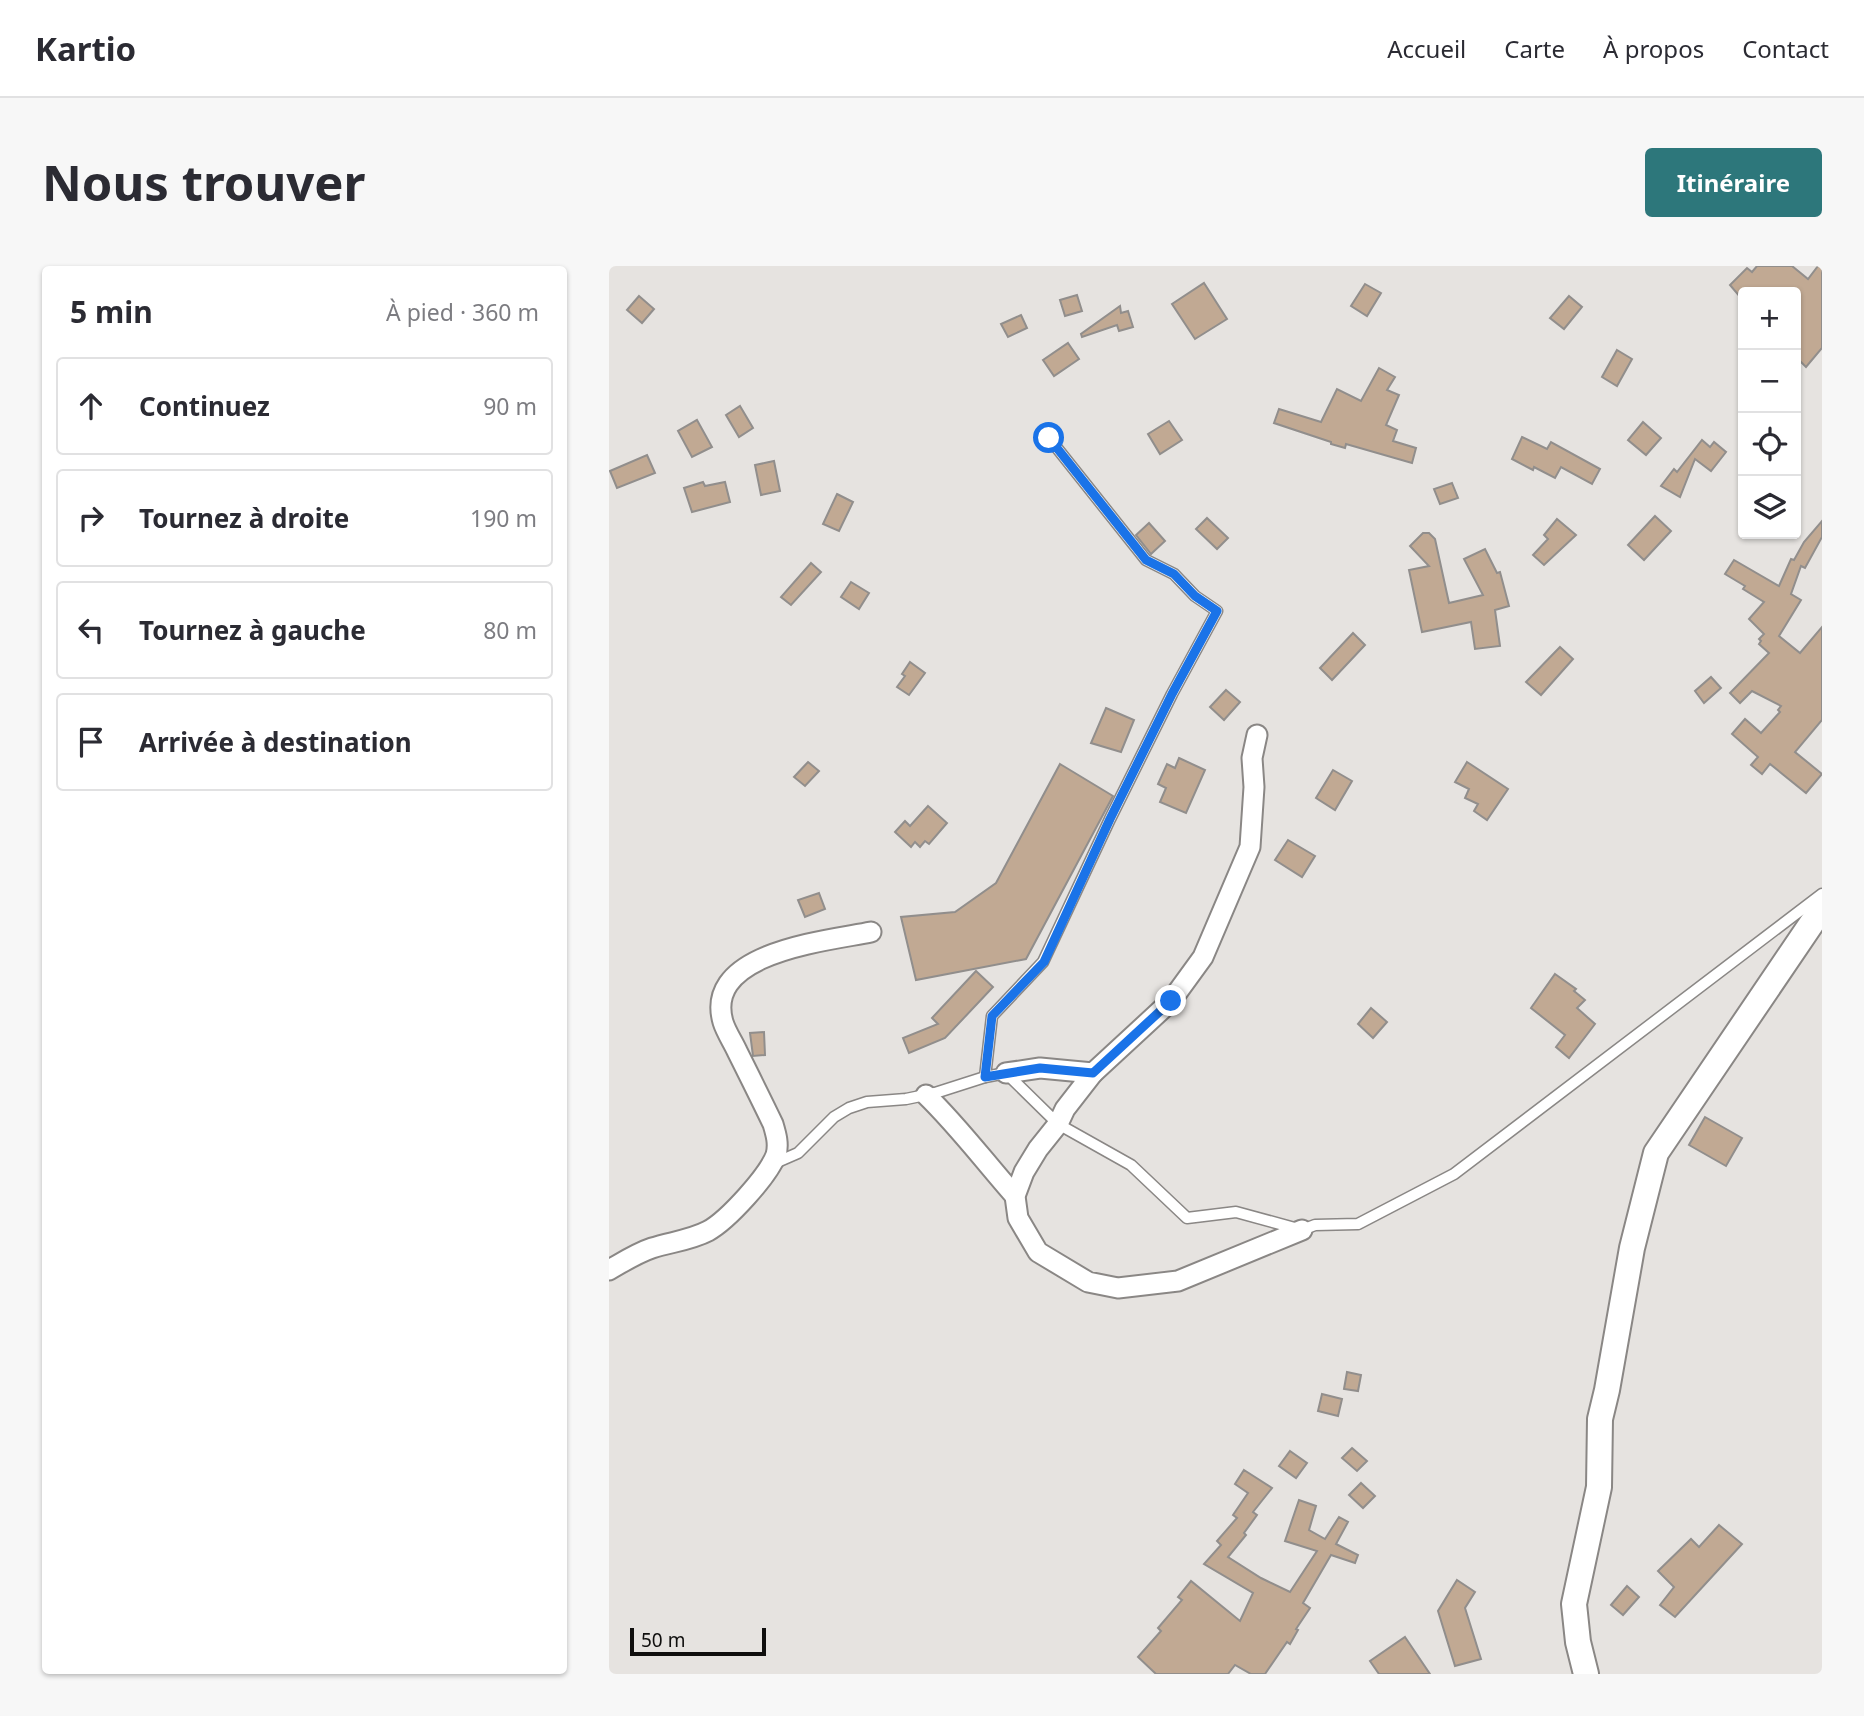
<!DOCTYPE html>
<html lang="fr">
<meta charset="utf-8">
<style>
body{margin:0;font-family:"Noto Sans",sans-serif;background:#f7f7f7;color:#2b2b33}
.controls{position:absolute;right:21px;top:21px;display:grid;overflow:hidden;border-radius:7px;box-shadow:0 2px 5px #0004}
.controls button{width:63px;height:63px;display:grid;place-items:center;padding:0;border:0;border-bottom:2px solid #e1e1e2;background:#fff;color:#2b2b33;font:35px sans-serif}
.scale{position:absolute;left:21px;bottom:18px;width:136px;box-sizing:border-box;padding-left:7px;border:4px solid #100f0e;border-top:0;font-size:19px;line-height:24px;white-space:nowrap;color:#100f0e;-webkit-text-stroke:5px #e6e3e0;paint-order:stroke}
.stop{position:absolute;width:21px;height:21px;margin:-16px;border:5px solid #1a73e8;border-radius:50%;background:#fff}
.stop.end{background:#1a73e8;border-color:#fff;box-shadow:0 2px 7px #0008}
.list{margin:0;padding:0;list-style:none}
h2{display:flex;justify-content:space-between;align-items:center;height:91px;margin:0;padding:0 28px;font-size:30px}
h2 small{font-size:23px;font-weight:400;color:#7c7c81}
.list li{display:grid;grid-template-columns:46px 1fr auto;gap:21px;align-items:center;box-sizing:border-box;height:98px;margin:0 14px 14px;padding:0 14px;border:2px solid #e1e1e2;border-radius:7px}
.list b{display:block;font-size:26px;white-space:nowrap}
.list em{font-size:23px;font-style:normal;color:#7c7c81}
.icon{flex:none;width:38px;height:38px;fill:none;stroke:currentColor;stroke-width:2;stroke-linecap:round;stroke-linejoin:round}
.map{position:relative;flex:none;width:1213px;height:1408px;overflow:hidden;border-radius:7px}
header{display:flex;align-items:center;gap:42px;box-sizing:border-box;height:98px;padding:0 35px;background:#fff;border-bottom:2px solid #e1e1e2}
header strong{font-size:33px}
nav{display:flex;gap:38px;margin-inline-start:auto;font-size:24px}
.intro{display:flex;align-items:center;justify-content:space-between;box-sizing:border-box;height:168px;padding:0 42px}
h1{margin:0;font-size:49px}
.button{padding:18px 32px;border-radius:7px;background:#2d777b;color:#fff;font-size:24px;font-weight:700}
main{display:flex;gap:42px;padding:0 42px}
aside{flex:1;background:#fff;border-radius:7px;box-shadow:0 2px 5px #0004}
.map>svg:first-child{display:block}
.building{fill:#c1a993;stroke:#918e8c;stroke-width:2}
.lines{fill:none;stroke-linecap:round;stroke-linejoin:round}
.service-casing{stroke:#8a8785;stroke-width:13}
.minor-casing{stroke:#8a8785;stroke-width:23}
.tertiary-casing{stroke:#8a8785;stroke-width:28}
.service{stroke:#fff;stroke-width:10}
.minor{stroke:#fff;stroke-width:19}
.tertiary{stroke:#fff;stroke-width:24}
.route{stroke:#1a73e8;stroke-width:9}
</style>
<header>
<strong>Kartio</strong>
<nav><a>Accueil</a><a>Carte</a><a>À propos</a><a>Contact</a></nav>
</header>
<div class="intro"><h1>Nous trouver</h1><a class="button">Itinéraire</a></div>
<main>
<aside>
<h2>5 min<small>À pied · 360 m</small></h2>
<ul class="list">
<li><svg class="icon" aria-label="ahead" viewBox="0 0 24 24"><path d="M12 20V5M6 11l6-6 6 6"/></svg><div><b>Continuez</b></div><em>90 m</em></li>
<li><svg class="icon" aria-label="right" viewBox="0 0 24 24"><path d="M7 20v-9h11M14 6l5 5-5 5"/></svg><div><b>Tournez à droite</b></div><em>190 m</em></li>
<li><svg class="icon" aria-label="left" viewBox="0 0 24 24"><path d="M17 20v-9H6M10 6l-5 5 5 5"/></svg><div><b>Tournez à gauche</b></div><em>80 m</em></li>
<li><svg class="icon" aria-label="arrive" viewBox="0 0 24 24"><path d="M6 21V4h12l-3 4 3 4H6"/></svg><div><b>Arrivée à destination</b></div></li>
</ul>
</aside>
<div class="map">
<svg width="1213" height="1408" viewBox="0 0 1213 1408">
<rect width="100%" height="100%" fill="#e6e3e0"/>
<g class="building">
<path d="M 1148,0 L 1183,0 L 1199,13 L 1209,0 L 1213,0 L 1213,82 L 1197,101 L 1187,91 L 1187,26 L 1134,26 L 1132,32 L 1121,19 L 1138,2 L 1143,6 Z"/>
<path d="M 595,17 L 618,53 L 586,73 L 563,38 Z"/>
<path d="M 756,18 L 772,27 L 758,50 L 742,40 Z"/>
<path d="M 468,29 L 473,45 L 456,50 L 451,34 Z"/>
<path d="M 30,30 L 45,43 L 33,57 L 18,44 Z"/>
<path d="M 960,30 L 973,41 L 955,63 L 941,52 Z"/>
<path d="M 511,40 L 512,47 L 519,45 L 524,61 L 510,65 L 508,59 L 473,71 L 472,68 Z"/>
<path d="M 412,49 L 418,62 L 399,71 L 392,58 Z"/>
<path d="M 459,77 L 470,93 L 445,110 L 434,94 Z"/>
<path d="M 1008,84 L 1023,93 L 1008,120 L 993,111 Z"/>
<path d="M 770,102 L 786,111 L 778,124 L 790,129 L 777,159 L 788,164 L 784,175 L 807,182 L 803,197 L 737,178 L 736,182 L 722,178 L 722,176 L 665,157 L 670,143 L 712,156 L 728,123 L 752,135 Z"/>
<path d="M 131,140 L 144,162 L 130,171 L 117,149 Z"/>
<path d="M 88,154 L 103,181 L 83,191 L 69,165 Z"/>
<path d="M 560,155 L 573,174 L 551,188 L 539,168 Z"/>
<path d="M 1034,156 L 1052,172 L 1037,189 L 1019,174 Z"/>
<path d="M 913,171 L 938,183 L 942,176 L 991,203 L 983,218 L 952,201 L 946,212 L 925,201 L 924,204 L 903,193 Z"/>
<path d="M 1093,174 L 1101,181 L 1105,176 L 1117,186 L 1102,205 L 1086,193 L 1071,231 L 1052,220 L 1065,203 L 1068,206 Z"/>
<path d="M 38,189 L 46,207 L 8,222 L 1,205 Z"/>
<path d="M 165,195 L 171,225 L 152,229 L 146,199 Z"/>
<path d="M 94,216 L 96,220 L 116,216 L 121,236 L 83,246 L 75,222 Z"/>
<path d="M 843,217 L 849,232 L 831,238 L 825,223 Z"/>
<path d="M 228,228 L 244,236 L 230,265 L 214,258 Z"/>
<path d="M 1046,250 L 1062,265 L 1035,294 L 1019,279 Z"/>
<path d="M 598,252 L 619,272 L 608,283 L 587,263 Z"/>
<path d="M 948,253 L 967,269 L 935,299 L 924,289 L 939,273 L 935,269 Z"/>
<path d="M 1213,255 L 1213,271 L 1196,302 L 1192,300 L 1182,328 L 1192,334 L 1170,370 L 1191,387 L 1213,361 L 1213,454 L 1186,486 L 1213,508 L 1197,527 L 1161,498 L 1153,508 L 1142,499 L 1149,491 L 1123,468 L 1136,453 L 1152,467 L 1171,446 L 1169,444 L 1172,440 L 1143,425 L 1131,437 L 1121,427 L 1160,387 L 1150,378 L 1152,375 L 1150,373 L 1155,368 L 1140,353 L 1155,336 L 1134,323 L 1136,320 L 1116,308 L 1125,294 L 1170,320 L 1182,293 L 1185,294 L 1195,276 Z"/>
<path d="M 540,257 L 556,275 L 542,288 L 527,269 Z"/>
<path d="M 814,267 L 820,267 L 826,273 L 840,337 L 874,329 L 855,293 L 876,283 L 888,307 L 891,306 L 900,340 L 886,344 L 891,380 L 866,383 L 862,356 L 813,366 L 800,304 L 820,300 L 801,280 Z"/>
<path d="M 202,297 L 212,306 L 182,339 L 172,331 Z"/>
<path d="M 242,316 L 260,327 L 250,343 L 232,331 Z"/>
<path d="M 744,367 L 756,379 L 723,414 L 711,402 Z"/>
<path d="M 951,381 L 964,393 L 932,429 L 917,416 Z"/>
<path d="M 301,396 L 316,407 L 300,429 L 288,421 L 296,410 L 293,408 Z"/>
<path d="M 1102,411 L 1112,422 L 1095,437 L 1086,425 Z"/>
<path d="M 617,424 L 631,436 L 615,454 L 601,441 Z"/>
<path d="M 497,442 L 525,454 L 512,486 L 482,477 Z"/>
<path d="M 570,492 L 596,504 L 577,547 L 551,536 L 557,522 L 549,518 L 558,498 L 566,502 Z"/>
<path d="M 199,496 L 210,505 L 196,520 L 185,511 Z"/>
<path d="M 858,496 L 899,523 L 878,554 L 865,545 L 869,538 L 856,532 L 860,523 L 846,516 Z"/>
<path d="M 451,498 L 504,530 L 417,693 L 307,714 L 292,651 L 346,646 L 387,617 Z"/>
<path d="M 724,504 L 743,515 L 726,544 L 707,532 Z"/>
<path d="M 319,540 L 338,557 L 320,578 L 316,575 L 311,581 L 306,576 L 302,581 L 286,566 L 296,555 L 301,560 Z"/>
<path d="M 679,574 L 706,590 L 693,611 L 666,594 Z"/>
<path d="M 210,627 L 216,643 L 196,651 L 189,634 Z"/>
<path d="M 367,705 L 384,721 L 336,772 L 300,787 L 294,772 L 329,758 L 323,752 Z"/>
<path d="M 946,708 L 967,723 L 965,725 L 976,734 L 968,742 L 986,758 L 960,792 L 947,781 L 956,769 L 922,742 Z"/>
<path d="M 762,742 L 778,756 L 764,772 L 749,758 Z"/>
<path d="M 155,766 L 156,789 L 144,790 L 141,767 Z"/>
<path d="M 1096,851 L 1133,872 L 1117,900 L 1080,879 Z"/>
<path d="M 738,1106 L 752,1109 L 749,1125 L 735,1123 Z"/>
<path d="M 713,1128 L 733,1133 L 729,1150 L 709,1145 Z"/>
<path d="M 743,1182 L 758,1195 L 748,1205 L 733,1192 Z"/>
<path d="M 681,1185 L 698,1197 L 687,1212 L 670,1200 Z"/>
<path d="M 635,1204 L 663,1222 L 644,1246 L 648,1249 L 635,1267 L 637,1269 L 619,1291 L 652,1312 L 681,1326 L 708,1285 L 676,1275 L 690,1234 L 707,1240 L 700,1264 L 716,1273 L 730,1251 L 739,1256 L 727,1278 L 749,1289 L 746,1297 L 722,1289 L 694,1337 L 701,1342 L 687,1363 L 689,1364 L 681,1378 L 678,1376 L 656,1408 L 642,1408 L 626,1399 L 619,1408 L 547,1408 L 529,1391 L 552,1365 L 549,1362 L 573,1334 L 569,1331 L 582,1315 L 631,1355 L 644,1327 L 595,1298 L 612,1279 L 608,1275 L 628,1252 L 624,1249 L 639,1227 L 626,1218 Z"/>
<path d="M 752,1217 L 766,1230 L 754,1242 L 740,1229 Z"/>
<path d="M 1110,1259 L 1133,1278 L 1066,1351 L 1051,1339 L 1065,1321 L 1049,1305 L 1082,1273 L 1090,1281 Z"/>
<path d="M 848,1314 L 866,1326 L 856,1342 L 872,1393 L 846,1400 L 829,1345 Z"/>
<path d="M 1018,1320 L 1030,1331 L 1014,1349 L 1002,1339 Z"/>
<path d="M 796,1371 L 821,1408 L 770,1408 L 761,1395 Z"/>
</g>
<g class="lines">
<defs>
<g id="service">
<path d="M 440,172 L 537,294 L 565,308 L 586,330 L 608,345 L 563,428 L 501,553 L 434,696 L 383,750 L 376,811 L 397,807 L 449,858 L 522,899 L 578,952 L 627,946 L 693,964 L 706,959 L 749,958 L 845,908 L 1213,628"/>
<path d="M 166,897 L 189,887 L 225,851 L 240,842 L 258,836 L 297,833 L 326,827 L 376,811"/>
</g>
<g id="minor">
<path d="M 397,807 L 431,802 L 484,807 L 562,735 L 594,691 L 641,581 L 645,521 L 643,492 L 648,469"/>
<path d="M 484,807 L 456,843 L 449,858 L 429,883 L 415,906 L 406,930 L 409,952 L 429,986 L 479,1016 L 509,1022 L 569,1015 L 693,964"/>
<path d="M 317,829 C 349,860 376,896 406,930"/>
<path d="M 0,1004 C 14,996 28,987 43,982 C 62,976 82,974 99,965 C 119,954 159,910 167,889 C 170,878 167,868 164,858 C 152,833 140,809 128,785 C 124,776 117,766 114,756 C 94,686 218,675 262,666"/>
</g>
<path id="tertiary" d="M 977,1408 L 969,1376 L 965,1338 L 990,1221 L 991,1153 L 998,1124 L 1023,982 L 1047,887 L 1213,642"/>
</defs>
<use href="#service" class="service-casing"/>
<use href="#minor" class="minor-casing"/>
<use href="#tertiary" class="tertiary-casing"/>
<use href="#service" class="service"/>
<use href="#minor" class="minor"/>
<use href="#tertiary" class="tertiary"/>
</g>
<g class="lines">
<path class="route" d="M 440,172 L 537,294 L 565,308 L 586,330 L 608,345 L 563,428 L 501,553 L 435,696 L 383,750 L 376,811 L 431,802 L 484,807 L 562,735"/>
</g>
</svg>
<div class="controls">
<button>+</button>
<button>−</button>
<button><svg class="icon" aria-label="locate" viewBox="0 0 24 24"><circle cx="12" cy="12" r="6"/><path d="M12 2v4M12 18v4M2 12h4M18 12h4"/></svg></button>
<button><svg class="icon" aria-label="layers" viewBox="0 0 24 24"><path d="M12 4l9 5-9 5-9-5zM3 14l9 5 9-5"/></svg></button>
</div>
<div class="scale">50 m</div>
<div class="stop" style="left:440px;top:172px"></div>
<div class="stop end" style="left:562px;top:735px"></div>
</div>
</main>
